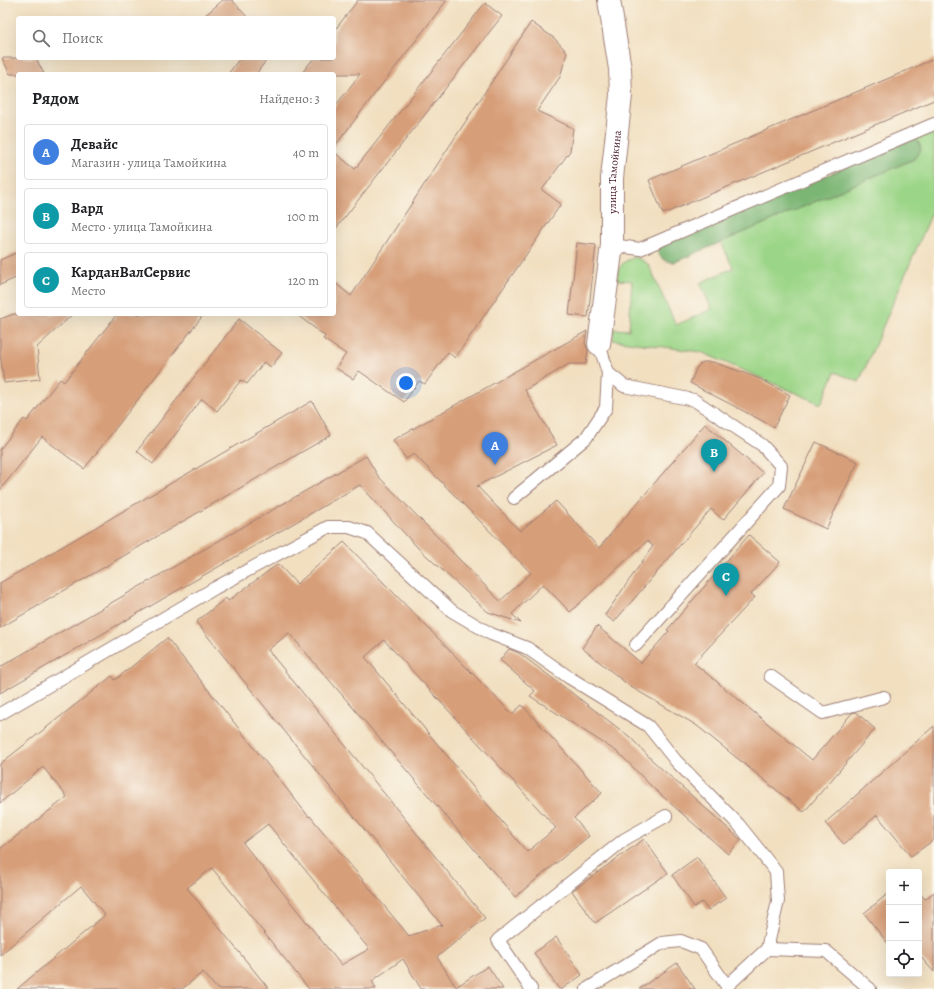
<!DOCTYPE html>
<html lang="ru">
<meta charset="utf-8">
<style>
body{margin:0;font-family:Alegreya,serif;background:#f6f6f6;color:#202124}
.controls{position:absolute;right:12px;bottom:12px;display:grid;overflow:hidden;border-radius:4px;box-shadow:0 4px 16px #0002}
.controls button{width:36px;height:36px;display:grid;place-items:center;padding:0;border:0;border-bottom:1px solid #e0e0e0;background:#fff;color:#202124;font:20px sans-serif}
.you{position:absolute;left:406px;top:383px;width:14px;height:14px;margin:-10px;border:3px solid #fff;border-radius:50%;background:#1a73e8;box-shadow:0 0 0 6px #1a73e833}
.badge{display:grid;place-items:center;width:26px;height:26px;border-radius:50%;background:#c8321e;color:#fff;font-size:13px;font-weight:700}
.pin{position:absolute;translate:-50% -33px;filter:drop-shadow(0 1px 2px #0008)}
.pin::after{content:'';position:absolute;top:21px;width:14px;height:12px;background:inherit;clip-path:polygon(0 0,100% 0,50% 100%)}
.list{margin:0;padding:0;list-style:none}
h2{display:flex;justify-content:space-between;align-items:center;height:52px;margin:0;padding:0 16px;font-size:17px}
h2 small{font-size:13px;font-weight:400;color:#757577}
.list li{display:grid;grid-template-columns:26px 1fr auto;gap:12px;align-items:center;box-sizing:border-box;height:56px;margin:0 8px 8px;padding:0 8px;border:1px solid #e0e0e0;border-radius:4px}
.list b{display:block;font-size:15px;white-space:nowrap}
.list p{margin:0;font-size:13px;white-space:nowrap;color:#757577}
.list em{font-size:13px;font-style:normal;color:#757577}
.icon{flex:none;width:22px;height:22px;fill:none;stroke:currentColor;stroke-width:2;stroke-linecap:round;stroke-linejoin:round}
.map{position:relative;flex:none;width:934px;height:989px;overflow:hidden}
.search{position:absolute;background:#fff;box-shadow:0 4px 16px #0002;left:16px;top:16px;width:320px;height:44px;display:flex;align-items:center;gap:10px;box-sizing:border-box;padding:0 14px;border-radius:4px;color:#757577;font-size:15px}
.panel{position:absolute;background:#fff;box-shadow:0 4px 16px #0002;left:16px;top:72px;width:320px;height:244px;border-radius:4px}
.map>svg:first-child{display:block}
.green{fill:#9bd587;stroke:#727a59}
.forest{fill:#7cb674;stroke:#636a50}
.building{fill:#d79f79;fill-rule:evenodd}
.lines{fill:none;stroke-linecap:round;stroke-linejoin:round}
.lane-casing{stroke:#9e7f76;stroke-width:14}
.street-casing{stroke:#9e7f76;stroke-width:24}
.lane{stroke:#fff;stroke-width:12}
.street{stroke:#fff;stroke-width:22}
.labels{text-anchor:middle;stroke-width:3;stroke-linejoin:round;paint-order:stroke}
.street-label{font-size:11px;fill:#4a1f2b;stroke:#fbf7ec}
</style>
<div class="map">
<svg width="934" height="989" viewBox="0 0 934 989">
<rect width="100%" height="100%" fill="#fbf7ec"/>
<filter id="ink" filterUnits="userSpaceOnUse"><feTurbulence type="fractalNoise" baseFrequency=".025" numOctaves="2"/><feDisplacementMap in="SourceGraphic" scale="8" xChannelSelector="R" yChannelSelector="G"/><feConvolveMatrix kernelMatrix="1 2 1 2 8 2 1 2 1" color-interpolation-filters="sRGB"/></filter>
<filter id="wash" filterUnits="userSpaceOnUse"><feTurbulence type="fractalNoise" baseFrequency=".012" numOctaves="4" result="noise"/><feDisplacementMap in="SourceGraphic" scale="16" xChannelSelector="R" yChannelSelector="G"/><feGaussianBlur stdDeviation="0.9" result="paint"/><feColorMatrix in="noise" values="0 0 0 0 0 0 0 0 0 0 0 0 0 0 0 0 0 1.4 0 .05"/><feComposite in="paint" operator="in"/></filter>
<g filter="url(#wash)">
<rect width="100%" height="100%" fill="#f1dfc0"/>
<path class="green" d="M 934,131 L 934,208 L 859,382 L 835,372 L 821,404 L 701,352 L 613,340 L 614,329 L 629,330 L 632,281 L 617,280 C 618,266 622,261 636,257 L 648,264 L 676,325 L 712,309 L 700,283 L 733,268 L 721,242 L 914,159 L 920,144 L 915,138 Z"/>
<path class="forest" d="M 915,138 L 920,144 L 921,150 L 914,159 L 675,262 C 666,262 662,260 657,252 L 660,246 Z"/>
<g id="blocks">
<g class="building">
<path d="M 223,0 L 232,0 L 248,18 L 202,18 Z"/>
<path d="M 358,0 L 447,0 L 334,147 L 334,108 L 360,74 L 301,74 L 314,58 L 334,58 L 334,31 Z"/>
<path d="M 485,3 L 502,16 L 334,231 L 334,152 L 355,169 Z"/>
<path d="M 531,22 L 554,38 L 567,52 L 560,77 L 537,111 L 573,128 L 570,151 L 542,190 L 561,204 L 455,358 L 448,352 L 425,384 L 419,381 L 404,402 L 359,371 L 353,379 L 336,368 L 346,354 L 323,339 L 325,336 L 296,314 L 334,314 L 334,282 L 351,296 Z"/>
<path d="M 2,58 L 36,58 L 44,74 L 10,74 Z"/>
<path d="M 240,58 L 268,58 L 256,74 L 228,74 Z"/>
<path d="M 934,59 L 934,100 L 663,214 L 649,180 Z"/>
<path d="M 577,243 L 596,245 L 588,317 L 569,315 Z"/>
<path d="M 18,252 L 18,277 L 0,285 L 0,260 Z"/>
<path d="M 14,314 L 73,314 L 37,347 L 40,379 L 4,383 L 0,354 L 0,319 Z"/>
<path d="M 117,314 L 204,314 L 84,469 L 42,437 L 0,490 L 0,449 L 24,419 L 27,421 L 60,379 L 64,382 Z"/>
<path d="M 239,319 L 282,353 L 271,367 L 264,362 L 247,384 L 241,380 L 217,411 L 202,399 L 153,464 L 137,451 Z"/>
<path d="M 587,331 L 585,343 L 588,350 L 586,364 L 569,364 L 525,390 L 557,445 L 477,486 L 520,531 L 556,501 L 599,548 L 705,424 L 763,473 L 723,520 L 711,509 L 614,622 L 605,615 L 653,546 L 647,541 L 570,612 L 543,584 L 512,614 L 521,623 L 488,612 L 417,547 L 360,485 L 0,693 L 0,667 L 366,456 L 378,476 L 500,601 L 531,573 L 414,454 L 406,459 L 393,440 Z"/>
<path d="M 703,362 L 713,362 L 758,378 L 790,395 L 774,427 L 690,383 L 697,367 Z"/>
<path d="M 312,401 L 331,435 L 0,628 L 0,583 Z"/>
<path d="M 816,442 L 858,462 L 826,529 L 784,509 Z"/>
<path d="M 749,535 L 780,562 L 751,594 L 755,597 L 694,663 L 812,760 L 852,713 L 856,712 L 875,729 L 804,812 L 696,725 L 631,687 L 582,648 L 597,626 L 641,663 L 669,631 L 667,630 Z"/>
<path d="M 344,542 L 512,714 L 522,705 L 602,793 L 574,818 L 589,836 L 515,897 L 289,633 L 268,650 L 485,918 L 437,957 L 456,987 L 488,966 L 503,989 L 421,989 L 403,959 L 372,981 L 376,989 L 309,989 L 212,868 L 187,888 L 269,989 L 217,989 L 203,972 L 182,989 L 17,989 L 105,915 L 81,886 L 0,955 L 0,849 L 67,797 L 43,767 L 0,803 L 0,764 L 112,676 L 115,680 L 167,638 L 309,817 L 310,816 L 409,936 L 442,925 L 196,622 L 226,598 L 228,601 L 278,564 L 297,584 ZM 384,640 L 556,828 L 527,852 L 365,657 ZM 268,824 L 369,949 L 341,965 L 243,843 Z"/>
<path d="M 509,649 L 519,653 L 630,737 L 653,761 L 741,840 L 728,854 L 652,787 L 619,753 L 530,696 L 535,691 L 500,660 Z"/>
<path d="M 934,726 L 934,840 L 911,856 L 877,815 L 844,844 L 825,823 Z"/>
<path d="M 644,839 L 668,873 L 595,923 L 572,891 Z"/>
<path d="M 697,857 L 726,898 L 708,910 L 702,902 L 694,907 L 672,875 Z"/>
<path d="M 919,892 L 925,899 L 934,892 L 934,972 L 919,955 Z"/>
<path d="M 889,893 L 889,945 L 864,913 Z"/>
<path d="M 556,937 L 582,975 L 562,989 L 559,989 L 534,953 Z"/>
<path d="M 677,963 L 695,989 L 639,989 Z"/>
</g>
</g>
</g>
<g filter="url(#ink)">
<use href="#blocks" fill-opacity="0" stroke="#9e7f76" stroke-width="1"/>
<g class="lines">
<defs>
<g id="lane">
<path d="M 612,245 L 640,249 L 934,124"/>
<path d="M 599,344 L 608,373 L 624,386 L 694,400 L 762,445 L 781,466 L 779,486 L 636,645"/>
<path d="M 514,498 L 586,438 L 606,408 L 608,373"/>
<path d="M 770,676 L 823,713 L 884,697"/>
<path d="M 0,714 L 215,588 L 328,527 L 349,527 L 367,533 L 452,611 L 491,634 L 527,648 L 570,678 L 648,726 L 676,761 L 739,825 L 759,850 L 776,872 L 778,901 L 767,949 L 727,986 L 727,989"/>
<path d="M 767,949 L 826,951 L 870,989"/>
<path d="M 531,989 L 498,940 L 625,839 L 666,816"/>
<path d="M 587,989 L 662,943 L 681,941 L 701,949 L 727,986"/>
</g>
<g id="street">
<path id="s1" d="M 599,344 L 612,245 L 612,178 L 621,95 L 620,69 L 609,0"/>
</g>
</defs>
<use href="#lane" class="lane-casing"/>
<use href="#street" class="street-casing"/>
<use href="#lane" class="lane"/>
<use href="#street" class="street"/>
</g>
</g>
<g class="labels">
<g class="street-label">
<text dy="4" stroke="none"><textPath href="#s1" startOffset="173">улица Тамойкина</textPath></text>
</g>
</g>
</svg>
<div class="controls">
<button>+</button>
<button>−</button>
<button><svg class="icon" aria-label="locate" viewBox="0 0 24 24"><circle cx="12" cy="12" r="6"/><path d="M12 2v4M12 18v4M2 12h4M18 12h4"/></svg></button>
</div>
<div class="you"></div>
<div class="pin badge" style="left:495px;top:465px;background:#3f7fe0">A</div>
<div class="pin badge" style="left:714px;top:472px;background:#0f9aa8">B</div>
<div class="pin badge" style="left:726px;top:596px;background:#0f9aa8">C</div>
<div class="search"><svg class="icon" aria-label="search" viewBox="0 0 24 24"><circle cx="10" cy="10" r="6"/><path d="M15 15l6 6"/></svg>Поиск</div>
<section class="panel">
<h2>Рядом<small>Найдено: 3</small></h2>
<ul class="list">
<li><span class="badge" style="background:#3f7fe0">A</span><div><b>Девайс</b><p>Магазин · улица Тамойкина</p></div><em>40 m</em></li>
<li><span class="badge" style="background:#0f9aa8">B</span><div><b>Вард</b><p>Место · улица Тамойкина</p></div><em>100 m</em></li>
<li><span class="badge" style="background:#0f9aa8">C</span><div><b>КарданВалСервис</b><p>Место</p></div><em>120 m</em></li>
</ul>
</section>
</div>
